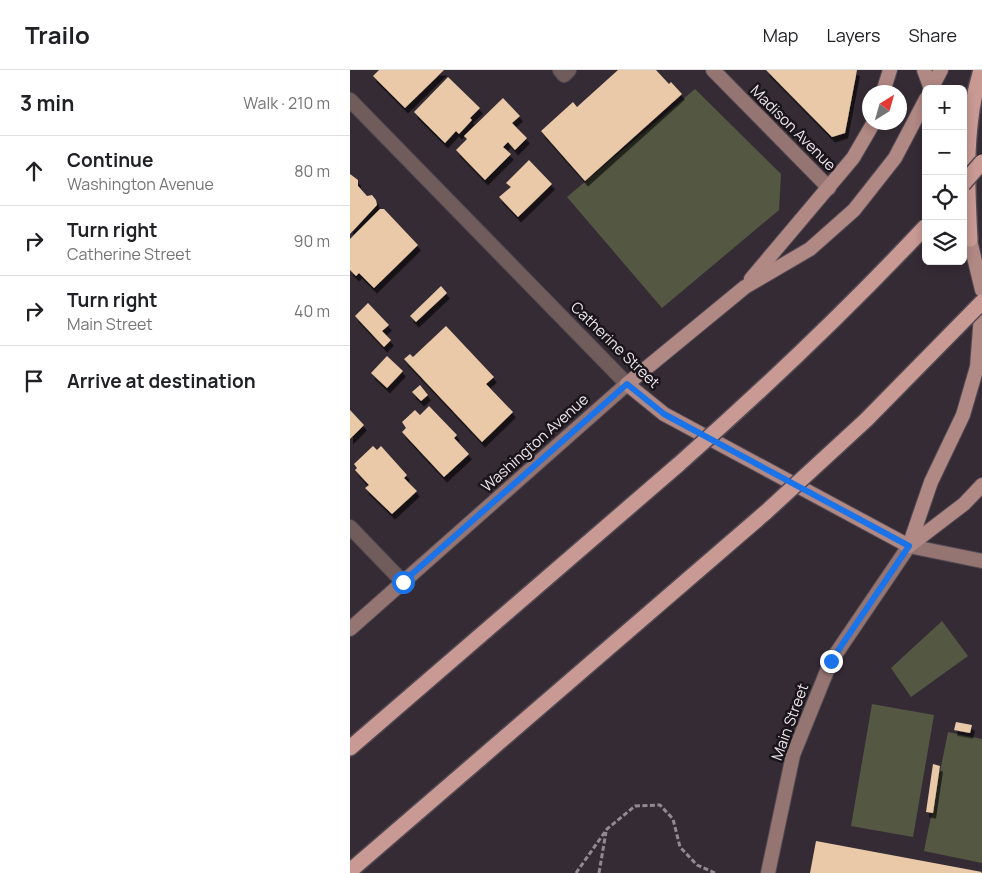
<!DOCTYPE html>
<meta charset="utf-8">
<style>
body{margin:0;font-family:Manrope,sans-serif;background:#f2f2f2;color:#202124}
.controls{position:absolute;right:15px;top:15px;display:grid;overflow:hidden;border-radius:8px;box-shadow:0 2px 8px #0003}
.controls button{width:45px;height:45px;display:grid;place-items:center;padding:0;border:0;border-bottom:1px solid #e0e0e0;background:#fff;color:#202124;font:25px sans-serif}
.compass{position:absolute;left:512px;top:15px;width:45px;height:45px;border-radius:50%;background:#fff;box-shadow:0 2px 8px #0003;rotate:37deg}
.stop{position:absolute;width:15px;height:15px;margin:-11px;border:4px solid #1a73e8;border-radius:50%;background:#fff}
.stop.end{background:#1a73e8;border-color:#fff;box-shadow:0 1px 5px #0008}
.list{margin:0;padding:0;list-style:none}
h2{display:flex;justify-content:space-between;align-items:center;height:65px;margin:0;padding:0 20px;font-size:21px}
h2 small{font-size:16px;font-weight:400;color:#757577}
.list li{display:grid;grid-template-columns:32px 1fr auto;gap:15px;align-items:center;box-sizing:border-box;height:70px;padding:0 20px;border-top:1px solid #e0e0e0}
.list b{display:block;font-size:19px;white-space:nowrap}
.list p{margin:0;font-size:16px;white-space:nowrap;color:#757577}
.list em{font-size:16px;font-style:normal;color:#757577}
.icon{flex:none;width:28px;height:28px;fill:none;stroke:currentColor;stroke-width:2;stroke-linecap:round;stroke-linejoin:round}
.map{position:relative;flex:none;width:632px;height:803px;overflow:hidden}
header{display:flex;align-items:center;gap:30px;box-sizing:border-box;height:70px;padding:0 25px;background:#fff;border-bottom:1px solid #e0e0e0}
header strong{font-size:24px}
nav{display:flex;gap:28px;margin-inline-start:auto;font-size:18px}
main{display:flex}
aside{flex:1;background:#fff}
.map>svg:first-child{display:block}
.green{fill:#545842}
.building{fill:#e9c9a8;filter:url(#shadow)}
.lines{fill:none;stroke-linecap:round;stroke-linejoin:round}
.service-casing{stroke:#534953;stroke-width:16}
.minor-casing{stroke:#534953;stroke-width:16}
.secondary-casing{stroke:#534953;stroke-width:16}
.primary-casing{stroke:#534953;stroke-width:16}
.motorway-casing{stroke:#534953;stroke-width:18}
.path{stroke:#928a92;stroke-width:3;stroke-dasharray:5 2.5;stroke-linecap:butt}
.service{stroke:#705c5a;stroke-width:14}
.minor{stroke:#705c5a;stroke-width:14}
.secondary{stroke:#947572;stroke-width:14}
.primary{stroke:#b08884;stroke-width:14}
.motorway{stroke:#c99a94;stroke-width:15}
.motorway-bridge-casing{stroke:#534953;stroke-width:18;stroke-linecap:butt}
.motorway-bridge{stroke:#c99a94;stroke-width:15}
.route{stroke:#1a73e8;stroke-width:6}
.labels{text-anchor:middle;stroke-width:5;stroke-linejoin:round;paint-order:stroke}
.street-label{font-size:15px;fill:#eee7ee;stroke:#1a151a}
</style>
<header>
<strong>Trailo</strong>
<nav><a>Map</a><a>Layers</a><a>Share</a></nav>
</header>
<main>
<aside>
<h2>3 min<small>Walk · 210 m</small></h2>
<ul class="list">
<li><svg class="icon" aria-label="ahead" viewBox="0 0 24 24"><path d="M12 20V5M6 11l6-6 6 6"/></svg><div><b>Continue</b><p>Washington Avenue</p></div><em>80 m</em></li>
<li><svg class="icon" aria-label="right" viewBox="0 0 24 24"><path d="M7 20v-9h11M14 6l5 5-5 5"/></svg><div><b>Turn right</b><p>Catherine Street</p></div><em>90 m</em></li>
<li><svg class="icon" aria-label="right" viewBox="0 0 24 24"><path d="M7 20v-9h11M14 6l5 5-5 5"/></svg><div><b>Turn right</b><p>Main Street</p></div><em>40 m</em></li>
<li><svg class="icon" aria-label="arrive" viewBox="0 0 24 24"><path d="M6 21V4h12l-3 4 3 4H6"/></svg><div><b>Arrive at destination</b></div></li>
</ul>
</aside>
<div class="map">
<svg width="632" height="803" viewBox="0 0 632 803">
<defs>
<filter id="shadow"><feDropShadow dx="3" dy="5.5" stdDeviation="0" flood-color="#0009"/></filter>
</defs>
<rect width="100%" height="100%" fill="#352b35"/>
<g class="green">
<path d="M 345,19 L 431,104 L 429,140 L 312,238 L 217,127 Z"/>
<path d="M 592,551 L 618,586 L 561,627 L 541,598 Z"/>
<path d="M 522,634 L 584,645 L 563,767 L 501,756 Z"/>
<path d="M 598,662 L 632,669 L 632,793 L 574,781 Z"/>
</g>
<g class="building">
<path d="M 29,0 L 94,0 L 55,38 L 23,6 Z"/>
<path d="M 268,0 L 306,0 L 319,14 L 321,12 L 332,24 L 235,111 L 191,61 L 223,32 L 227,37 Z"/>
<path d="M 416,0 L 507,0 L 495,63 L 482,67 Z"/>
<path d="M 98,7 L 130,38 L 120,48 L 122,50 L 109,64 L 106,61 L 95,73 L 64,42 Z"/>
<path d="M 153,28 L 170,46 L 162,53 L 177,68 L 165,80 L 158,72 L 153,77 L 161,84 L 135,110 L 106,80 L 117,69 L 114,66 Z"/>
<path d="M 179,90 L 202,114 L 168,147 L 149,127 L 161,117 L 156,113 Z"/>
<path d="M 0,104 L 8,110 L 8,116 L 17,126 L 22,125 L 26,130 L 27,135 L 0,164 Z"/>
<path d="M 30,139 L 34,139 L 68,175 L 24,218 L 9,203 L 6,206 L 0,200 L 0,169 Z"/>
<path d="M 91,216 L 97,223 L 66,252 L 60,246 Z"/>
<path d="M 18,233 L 39,255 L 32,261 L 41,270 L 34,277 L 5,246 Z"/>
<path d="M 96,256 L 144,307 L 136,314 L 163,342 L 132,372 L 54,289 L 60,284 L 63,287 Z"/>
<path d="M 37,286 L 53,301 L 37,318 L 21,303 Z"/>
<path d="M 70,315 L 78,325 L 71,331 L 62,322 Z"/>
<path d="M 79,336 L 107,365 L 104,368 L 119,384 L 94,407 L 52,362 L 56,358 L 52,352 L 65,340 L 70,345 Z"/>
<path d="M 0,340 L 14,355 L 0,369 Z"/>
<path d="M 23,376 L 27,380 L 31,376 L 57,405 L 54,408 L 67,421 L 42,444 L 15,418 L 19,415 L 5,400 L 7,398 L 4,394 Z"/>
<path d="M 606,652 L 622,655 L 620,663 L 604,660 Z"/>
<path d="M 583,694 L 590,696 L 583,743 L 576,742 Z"/>
<path d="M 466,771 L 632,802 L 631,803 L 460,803 Z"/>
</g>
<g class="lines">
<defs>
<path id="service" d="M 210,0 L 214,5 L 219,0"/>
<g id="minor">
<path d="M 0,30 L 277,314"/>
<path d="M 0,457 L 53,512"/>
</g>
<g id="secondary">
<path d="M 363,0 L 479,118"/>
<path d="M 0,559 L 277,314"/>
<path d="M 418,803 L 443,685 L 481,591 L 559,476 L 632,491"/>
</g>
<g id="primary">
<path d="M 574,0 L 581,19"/>
<path d="M 581,19 L 591,0"/>
<path d="M 533,22 L 540,0"/>
<path d="M 617,158 L 632,220"/>
<path d="M 401,209 L 503,88 L 524,52"/>
<path d="M 559,476 L 314,344 L 277,314 L 395,217 L 460,179 L 504,140 L 545,88 L 576,29"/>
<path d="M 559,476 L 581,412 L 613,345 L 627,297 L 632,232"/>
<path d="M 559,476 L 614,434 L 632,415"/>
</g>
<g id="motorway">
<path d="M 620,169 C 617,113 614,55 631,0"/>
<path d="M 0,678 L 329,394"/>
<path d="M 0,801 L 416,442"/>
</g>
</defs>
<use href="#service" class="service-casing"/>
<use href="#minor" class="minor-casing"/>
<use href="#secondary" class="secondary-casing"/>
<use href="#primary" class="primary-casing"/>
<use href="#motorway" class="motorway-casing"/>
<g class="path">
<path d="M 226,803 L 257,759 L 285,736 L 310,735 L 323,749 L 330,777 L 347,795 L 365,803"/>
<path d="M 249,803 L 256,762"/>
</g>
<use href="#service" class="service"/>
<use href="#minor" class="minor"/>
<use href="#secondary" class="secondary"/>
<use href="#primary" class="primary"/>
<use href="#motorway" class="motorway"/>
<defs>
<g id="motorway-bridge">
<path d="M 613,114 L 632,92"/>
<path d="M 329,394 C 415,318 497,240 576,156"/>
<path d="M 416,442 L 516,350 L 632,232"/>
</g>
</defs>
<use href="#motorway-bridge" class="motorway-bridge-casing"/>
<use href="#motorway-bridge" class="motorway-bridge"/>
</g>
<g class="lines">
<path class="route" d="M 53,512 L 277,314 L 314,344 L 559,476 L 481,591"/>
</g>
<g class="labels">
<g class="street-label">
<text transform="translate(443 58) rotate(45)" y="5">Madison Avenue</text>
<text transform="translate(265 275) rotate(44)" y="5">Catherine Street</text>
<text transform="translate(185 373) rotate(-42)" y="5">Washington Avenue</text>
<text transform="translate(440 652) rotate(-70)" y="5">Main Street</text>
</g>
</g>
</svg>
<div class="controls">
<button>+</button>
<button>−</button>
<button><svg class="icon" aria-label="locate" viewBox="0 0 24 24"><circle cx="12" cy="12" r="6"/><path d="M12 2v4M12 18v4M2 12h4M18 12h4"/></svg></button>
<button><svg class="icon" aria-label="layers" viewBox="0 0 24 24"><path d="M12 4l9 5-9 5-9-5zM3 14l9 5 9-5"/></svg></button>
</div>
<svg class="compass" viewBox="-18 -18 36 36"><path d="M0-13l5 13h-10z" fill="#e53935"/><path d="M0 13l5-13h-10z" fill="#757577"/></svg>
<div class="stop" style="left:53px;top:512px"></div>
<div class="stop end" style="left:481px;top:591px"></div>
</div>
</main>
